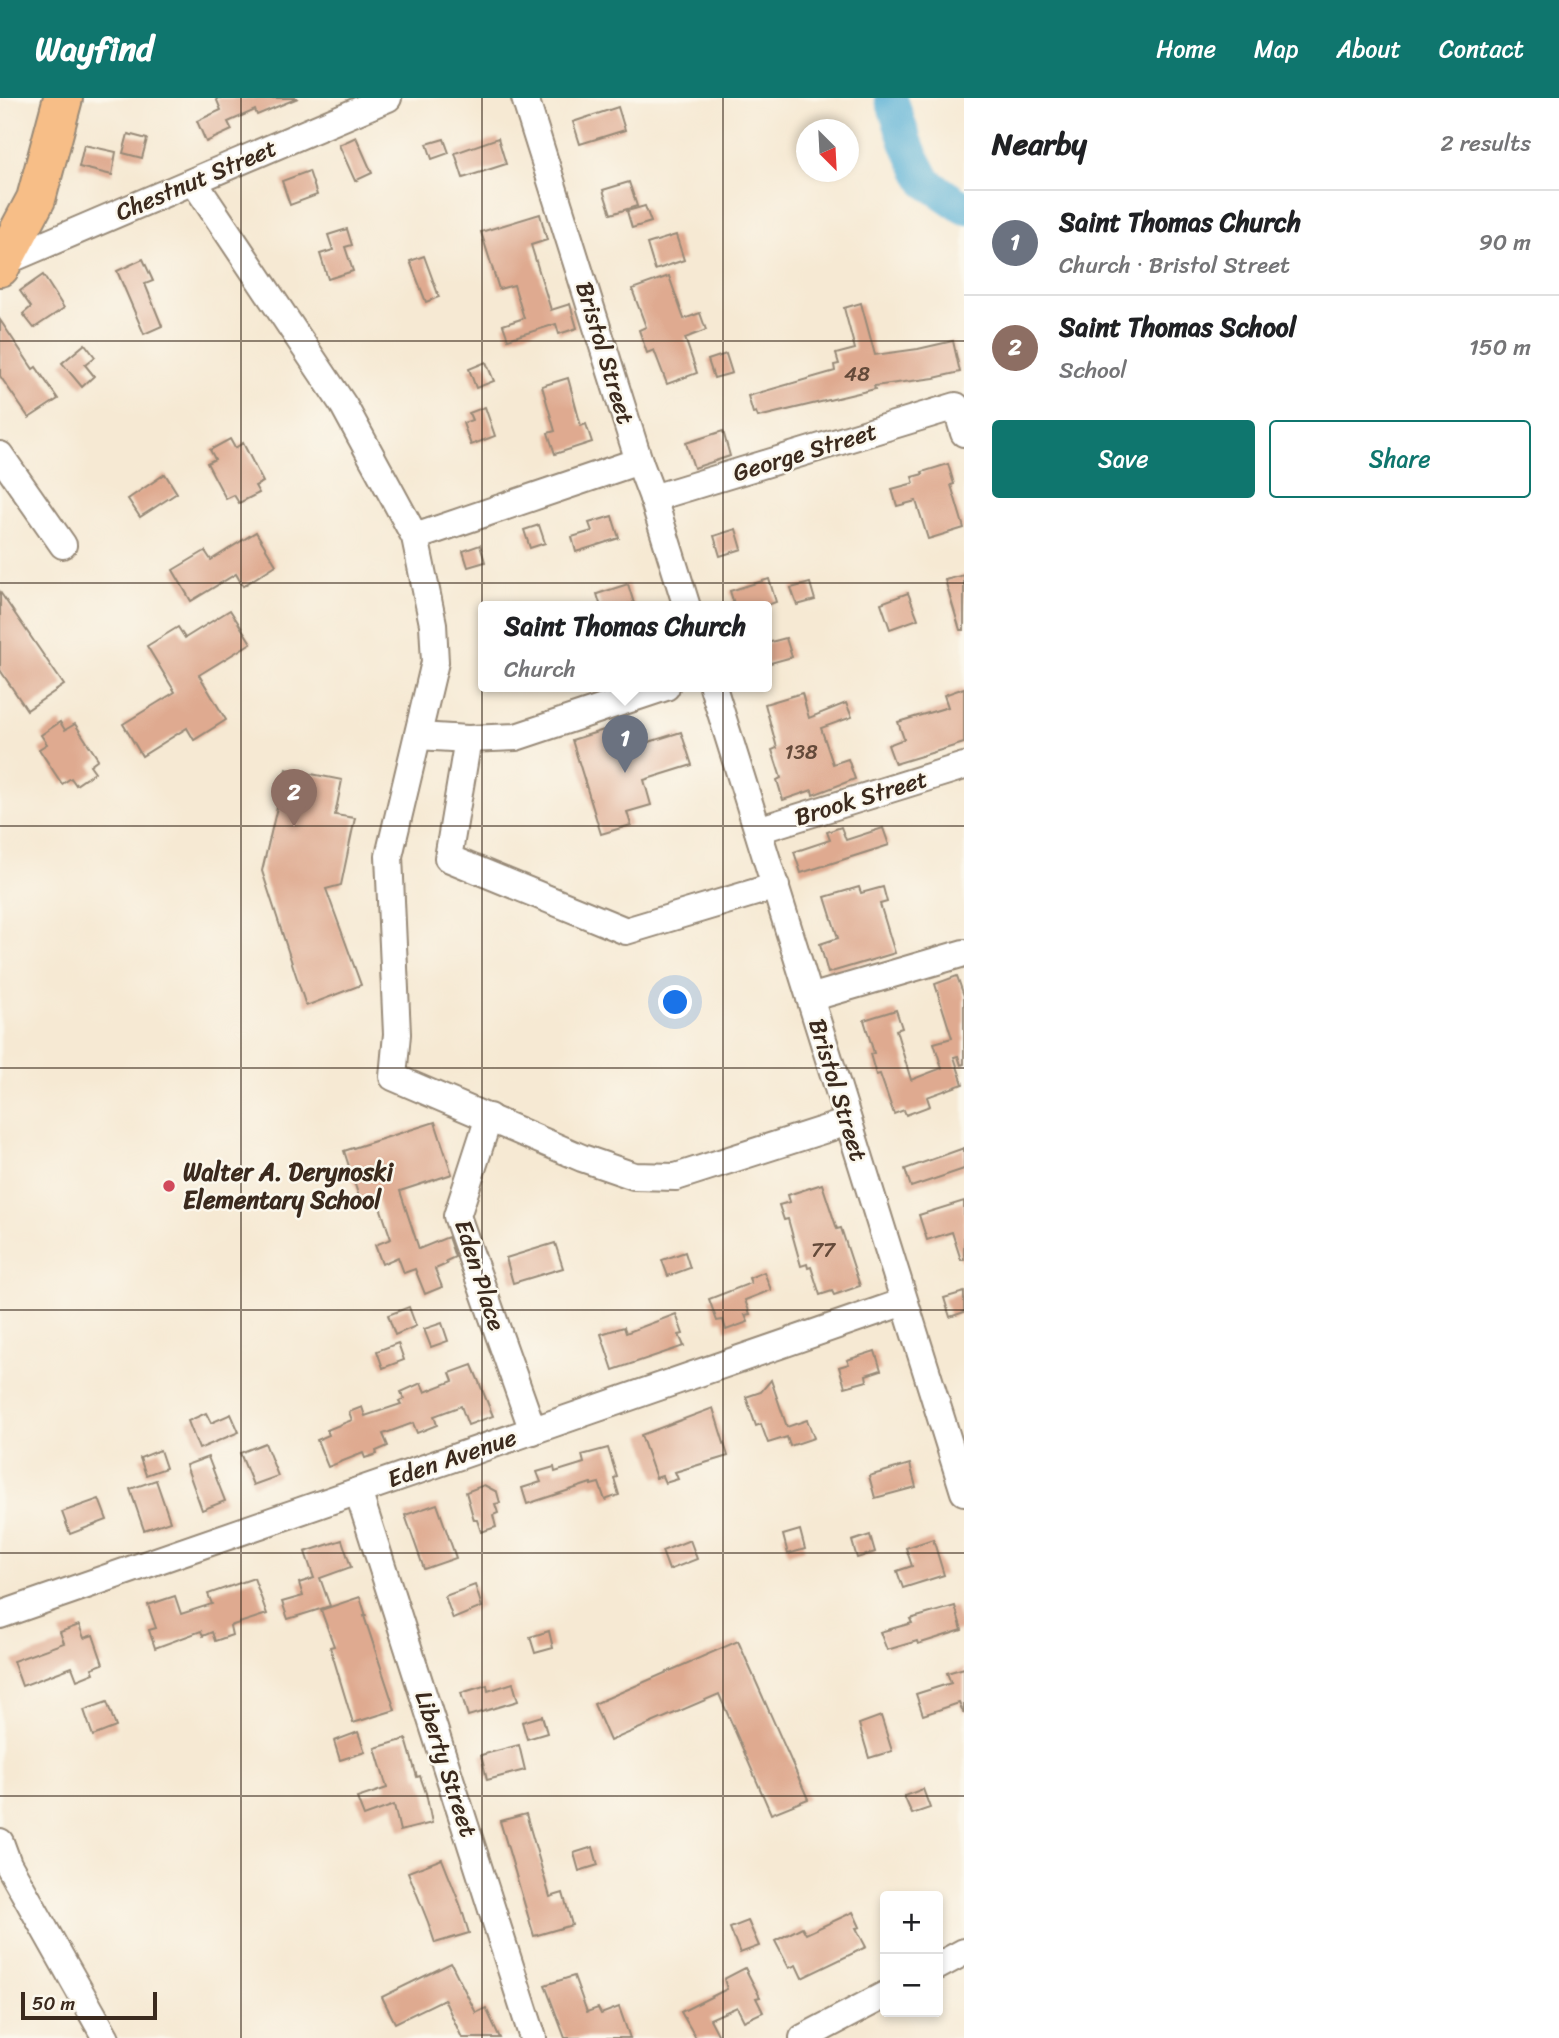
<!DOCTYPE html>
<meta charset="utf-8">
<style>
body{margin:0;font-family:Sriracha,sans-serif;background:#f6f6f6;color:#202124}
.controls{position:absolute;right:21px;bottom:21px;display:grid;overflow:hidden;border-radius:7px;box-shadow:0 4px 10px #0003}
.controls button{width:63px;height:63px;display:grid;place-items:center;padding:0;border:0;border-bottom:2px solid #e0e0e0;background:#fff;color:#202124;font:35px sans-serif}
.compass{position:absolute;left:796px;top:21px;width:63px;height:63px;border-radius:50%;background:#fff;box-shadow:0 4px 10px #0003;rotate:156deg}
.scale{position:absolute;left:21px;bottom:18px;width:136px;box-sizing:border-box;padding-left:7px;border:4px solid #3b2a1e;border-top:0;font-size:19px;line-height:24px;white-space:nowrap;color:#3b2a1e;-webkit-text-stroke:5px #fbf7ec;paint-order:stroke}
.you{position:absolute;left:676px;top:905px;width:24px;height:24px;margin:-18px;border:5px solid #fff;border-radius:50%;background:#1a73e8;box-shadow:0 0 0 10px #1a73e833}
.badge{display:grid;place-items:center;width:46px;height:46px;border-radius:50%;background:#0f766e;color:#fff;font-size:23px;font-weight:700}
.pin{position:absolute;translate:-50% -58px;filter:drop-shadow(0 2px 4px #0008)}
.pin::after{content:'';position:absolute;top:37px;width:24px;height:21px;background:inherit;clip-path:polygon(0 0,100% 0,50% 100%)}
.popup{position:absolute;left:478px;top:503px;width:294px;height:91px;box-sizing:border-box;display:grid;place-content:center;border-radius:7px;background:#fff;filter:drop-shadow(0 2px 5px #0005);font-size:23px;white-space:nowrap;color:#757577}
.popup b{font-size:26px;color:#202124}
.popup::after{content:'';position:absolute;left:50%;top:100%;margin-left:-14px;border:14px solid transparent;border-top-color:#fff}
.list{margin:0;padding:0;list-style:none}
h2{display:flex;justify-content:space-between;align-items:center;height:91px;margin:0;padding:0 28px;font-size:30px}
h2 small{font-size:23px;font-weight:400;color:#757577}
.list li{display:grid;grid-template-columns:46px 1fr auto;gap:21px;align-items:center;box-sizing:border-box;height:105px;padding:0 28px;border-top:2px solid #e0e0e0}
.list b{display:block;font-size:26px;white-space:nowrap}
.list p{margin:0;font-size:23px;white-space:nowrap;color:#757577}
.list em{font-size:23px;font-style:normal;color:#757577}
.actions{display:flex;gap:14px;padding:21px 28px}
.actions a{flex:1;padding:16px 0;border:2px solid #0f766e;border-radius:7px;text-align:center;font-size:24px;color:#0f766e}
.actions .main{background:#0f766e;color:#fff}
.map{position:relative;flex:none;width:964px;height:1940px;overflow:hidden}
header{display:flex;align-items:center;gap:42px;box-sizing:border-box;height:98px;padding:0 35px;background:#0f766e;color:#fff}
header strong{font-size:33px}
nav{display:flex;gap:38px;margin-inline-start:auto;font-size:24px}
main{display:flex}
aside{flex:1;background:#fff}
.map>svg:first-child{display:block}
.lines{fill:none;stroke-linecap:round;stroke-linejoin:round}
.river{stroke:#58b0d5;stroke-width:33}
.building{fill:#dfaa90}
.minor-casing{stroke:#988a78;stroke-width:30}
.highway-casing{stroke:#988a78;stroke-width:42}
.minor{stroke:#fff;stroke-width:26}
.highway{stroke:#f7be87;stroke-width:38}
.grid{fill:none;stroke:#3b2a1e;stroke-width:2;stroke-opacity:0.55}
.poi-dot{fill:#d1495b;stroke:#fbf7ec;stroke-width:2.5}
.labels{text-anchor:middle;stroke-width:5;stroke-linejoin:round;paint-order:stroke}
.number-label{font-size:21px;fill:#644a3a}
.street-label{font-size:24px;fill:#3b2a1e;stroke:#fbf7ec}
.poi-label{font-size:24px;font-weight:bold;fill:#3b2a1e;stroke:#fbf7ec;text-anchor:start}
</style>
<header>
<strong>Wayfind</strong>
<nav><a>Home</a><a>Map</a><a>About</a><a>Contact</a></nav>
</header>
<main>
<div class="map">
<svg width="964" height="1940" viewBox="0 0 964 1940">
<rect width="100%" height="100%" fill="#fbf7ec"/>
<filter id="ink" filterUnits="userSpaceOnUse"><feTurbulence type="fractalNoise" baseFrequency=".0143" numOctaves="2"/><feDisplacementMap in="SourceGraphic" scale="14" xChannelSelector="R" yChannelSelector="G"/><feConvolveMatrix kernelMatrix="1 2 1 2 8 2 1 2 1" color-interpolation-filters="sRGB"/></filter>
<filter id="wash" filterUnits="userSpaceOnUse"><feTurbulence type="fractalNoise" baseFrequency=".00686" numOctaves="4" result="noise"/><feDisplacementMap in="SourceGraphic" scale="28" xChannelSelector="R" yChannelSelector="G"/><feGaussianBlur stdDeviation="1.57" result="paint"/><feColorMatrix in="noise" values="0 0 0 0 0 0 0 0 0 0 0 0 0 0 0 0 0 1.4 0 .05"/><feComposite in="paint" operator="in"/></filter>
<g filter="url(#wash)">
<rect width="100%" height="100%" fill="#f6e9d3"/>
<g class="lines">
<path class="river" d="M 891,0 L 906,45 L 926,84 L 964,110"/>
</g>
<g id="blocks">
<g class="building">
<path d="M 216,0 L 298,0 L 257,17 L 255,12 L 228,24 L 232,32 L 206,44 L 197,23 L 221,12 Z"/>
<path d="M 618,9 L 625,32 L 580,46 L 573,24 Z"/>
<path d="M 128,36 L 147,41 L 142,60 L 123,55 Z"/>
<path d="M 356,39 L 372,75 L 355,83 L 339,47 Z"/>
<path d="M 498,40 L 506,66 L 463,80 L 455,55 Z"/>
<path d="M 444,41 L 449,55 L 432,61 L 427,46 Z"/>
<path d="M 84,47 L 116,54 L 112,77 L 79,69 Z"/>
<path d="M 309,73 L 317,97 L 290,107 L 282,83 Z"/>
<path d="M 629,84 L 637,108 L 611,116 L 603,92 Z"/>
<path d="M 645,108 L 651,124 L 632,130 L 627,113 Z"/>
<path d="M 540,116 L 547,142 L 531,147 L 551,212 L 570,206 L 577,230 L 559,236 L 556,226 L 508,241 L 503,227 L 524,220 L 514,187 L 499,191 L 481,134 Z"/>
<path d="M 347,131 L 352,147 L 345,149 L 353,173 L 328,181 L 320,156 L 333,152 L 328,137 Z"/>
<path d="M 676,137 L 684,162 L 655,172 L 647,146 Z"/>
<path d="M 424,158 L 439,199 L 426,204 L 410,163 Z"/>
<path d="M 143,161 L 153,183 L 145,186 L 162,228 L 144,236 L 117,173 Z"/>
<path d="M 43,177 L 64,210 L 34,230 L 23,216 L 31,209 L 20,193 Z"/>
<path d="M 669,178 L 684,221 L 700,215 L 706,232 L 685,240 L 697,275 L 667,286 L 654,252 L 647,255 L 639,232 L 646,229 L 632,191 Z"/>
<path d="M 861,205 L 875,257 L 918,251 L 953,243 L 960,274 L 934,280 L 874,288 L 875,291 L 758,319 L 756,314 L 753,315 L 748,298 L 835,273 L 834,267 L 839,266 L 836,256 L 855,251 L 844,210 Z"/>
<path d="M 0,222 L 33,271 L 36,269 L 58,301 L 29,320 L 0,278 Z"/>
<path d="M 85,246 L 95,259 L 85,267 L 94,278 L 82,289 L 62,265 Z"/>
<path d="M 726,256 L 732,275 L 714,280 L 708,262 Z"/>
<path d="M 486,264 L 494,283 L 476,290 L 469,271 Z"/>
<path d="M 568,280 L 581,328 L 586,326 L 592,344 L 555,356 L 548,335 L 555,333 L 542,288 Z"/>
<path d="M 485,309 L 495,338 L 471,347 L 463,325 L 472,322 L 469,315 Z"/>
<path d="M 723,333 L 730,358 L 694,370 L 686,345 Z"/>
<path d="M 230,341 L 235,350 L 243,345 L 263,384 L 255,388 L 259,395 L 239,405 L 234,397 L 226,401 L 207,365 L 215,361 L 210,352 Z"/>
<path d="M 948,366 L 954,386 L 951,387 L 964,430 L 928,441 L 916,403 L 897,408 L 892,391 L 914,385 L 912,379 L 923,376 L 922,374 Z"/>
<path d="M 165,376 L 177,395 L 140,419 L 128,401 Z"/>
<path d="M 612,418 L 619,440 L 576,454 L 572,439 L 592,433 L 589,425 Z"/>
<path d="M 539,427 L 545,445 L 530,450 L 524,432 Z"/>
<path d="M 736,431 L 742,451 L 720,458 L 714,438 Z"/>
<path d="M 256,434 L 276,467 L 243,488 L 236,476 L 191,503 L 173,472 L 205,453 L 211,462 Z"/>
<path d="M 480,447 L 485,464 L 468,469 L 463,453 Z"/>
<path d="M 964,477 L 964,532 L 960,532 L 945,482 Z"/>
<path d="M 769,481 L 776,504 L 762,509 L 735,509 L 730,493 Z"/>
<path d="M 810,485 L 815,502 L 797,507 L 791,490 Z"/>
<path d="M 628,486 L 635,509 L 601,509 L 597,496 Z"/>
<path d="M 0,494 L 64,587 L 27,612 L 0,572 Z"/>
<path d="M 908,495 L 918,521 L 890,531 L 881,505 Z"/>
<path d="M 230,512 L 251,545 L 199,577 L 226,622 L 194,642 L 187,630 L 142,658 L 123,626 L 175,594 L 147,548 L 178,529 L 185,540 Z"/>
<path d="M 786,540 L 792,559 L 767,566 L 767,545 Z"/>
<path d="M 964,590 L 964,645 L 895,666 L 888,647 L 904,641 L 898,624 L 948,609 L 944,597 Z"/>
<path d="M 802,595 L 809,620 L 846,605 L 852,619 L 821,630 L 833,666 L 848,661 L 855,681 L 813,697 L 812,692 L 783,702 L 777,682 L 781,680 L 772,652 L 777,650 L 765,606 Z"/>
<path d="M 60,624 L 65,632 L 75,626 L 98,661 L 90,667 L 95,674 L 76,687 L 71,680 L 62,686 L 39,651 L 47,646 L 41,637 Z"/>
<path d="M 626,625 L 633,649 L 681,634 L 692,667 L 644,682 L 651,707 L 627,714 L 631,727 L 601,736 L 572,642 Z"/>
<path d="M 286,671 L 342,682 L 335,717 L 355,720 L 341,787 L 326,791 L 361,887 L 306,908 L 262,773 Z"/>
<path d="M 841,729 L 846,742 L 883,730 L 889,747 L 801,775 L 794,754 L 830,742 L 827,734 Z"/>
<path d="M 859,789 L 861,795 L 883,789 L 887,804 L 880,806 L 895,855 L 828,875 L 820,846 L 838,840 L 825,799 Z"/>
<path d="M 957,878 L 964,898 L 964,966 L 961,967 L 958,958 L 954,959 L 963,986 L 927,999 L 930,1008 L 906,1017 L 904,1012 L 894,1016 L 880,976 L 876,977 L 870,956 L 874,955 L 864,922 L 896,912 L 902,930 L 896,932 L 911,982 L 942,970 L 934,945 L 952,940 L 935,886 Z"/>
<path d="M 435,1024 L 452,1076 L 400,1093 L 419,1151 L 448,1139 L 455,1159 L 446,1163 L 447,1166 L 435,1171 L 442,1189 L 425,1196 L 415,1171 L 404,1175 L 398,1159 L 382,1166 L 375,1147 L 391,1141 L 377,1100 L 361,1105 L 344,1053 Z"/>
<path d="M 964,1050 L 964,1071 L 911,1089 L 905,1071 Z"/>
<path d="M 822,1086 L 837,1131 L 841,1130 L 860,1188 L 834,1197 L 832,1193 L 820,1197 L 811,1169 L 808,1170 L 807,1166 L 801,1168 L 788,1121 L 784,1122 L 779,1107 L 790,1104 L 788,1097 Z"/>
<path d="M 964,1103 L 964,1162 L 961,1162 L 952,1134 L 927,1142 L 919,1117 Z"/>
<path d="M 555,1145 L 563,1170 L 513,1185 L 506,1160 Z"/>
<path d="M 685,1154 L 690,1170 L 668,1178 L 662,1162 Z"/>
<path d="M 764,1174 L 771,1192 L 745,1202 L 750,1216 L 745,1217 L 748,1224 L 726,1232 L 723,1222 L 717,1223 L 709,1201 L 751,1185 L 749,1180 Z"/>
<path d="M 964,1194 L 964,1214 L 950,1219 L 944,1200 Z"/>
<path d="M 409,1209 L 416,1228 L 395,1237 L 388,1217 Z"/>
<path d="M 676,1216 L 683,1236 L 679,1237 L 684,1248 L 613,1272 L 601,1236 L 624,1229 L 626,1235 Z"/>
<path d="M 442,1225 L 448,1243 L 431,1249 L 424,1231 Z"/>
<path d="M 398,1245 L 404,1262 L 383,1270 L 377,1253 Z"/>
<path d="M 875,1253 L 881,1272 L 866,1277 L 867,1283 L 845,1289 L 839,1269 L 849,1266 L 847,1262 Z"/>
<path d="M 472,1267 L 493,1318 L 468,1327 L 461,1308 L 434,1318 L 437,1327 L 417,1335 L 413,1325 L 383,1336 L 388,1348 L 376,1353 L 377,1356 L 365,1360 L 363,1355 L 328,1369 L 317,1342 L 329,1337 L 327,1332 L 352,1322 L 349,1314 L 362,1309 L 365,1318 L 401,1306 L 399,1303 L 404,1301 L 401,1294 L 421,1285 L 425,1294 L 453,1283 L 450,1275 Z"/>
<path d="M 771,1282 L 787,1329 L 807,1322 L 814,1340 L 790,1348 L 787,1339 L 768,1345 L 761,1326 L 756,1328 L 746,1299 L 761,1294 Z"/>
<path d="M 713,1310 L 728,1358 L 675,1374 L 678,1381 L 665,1385 L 662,1378 L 656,1380 L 641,1337 Z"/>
<path d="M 206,1315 L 211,1325 L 231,1316 L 239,1334 L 199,1351 L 188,1323 Z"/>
<path d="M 265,1345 L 278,1378 L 253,1387 L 240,1355 Z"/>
<path d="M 608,1350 L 617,1379 L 614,1380 L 619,1397 L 605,1402 L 599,1385 L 591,1387 L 591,1385 L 527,1406 L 522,1390 L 541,1384 L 537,1374 L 554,1369 L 555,1374 L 584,1365 L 582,1357 Z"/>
<path d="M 160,1352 L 166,1370 L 146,1377 L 140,1360 Z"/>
<path d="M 208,1359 L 225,1403 L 202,1412 L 186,1367 Z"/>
<path d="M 910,1366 L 916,1389 L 875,1400 L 869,1378 Z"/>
<path d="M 156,1382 L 170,1423 L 144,1432 L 130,1391 Z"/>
<path d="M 484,1387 L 497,1394 L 500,1405 L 495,1406 L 498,1415 L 493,1417 L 496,1429 L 481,1434 L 477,1422 L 474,1422 L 466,1394 Z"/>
<path d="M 99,1401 L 107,1422 L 70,1436 L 62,1414 Z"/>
<path d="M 437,1406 L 456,1460 L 424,1471 L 405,1417 Z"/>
<path d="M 800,1432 L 805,1451 L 788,1456 L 783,1437 Z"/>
<path d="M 870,1437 L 875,1454 L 857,1460 L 852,1443 Z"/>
<path d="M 933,1441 L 944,1477 L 903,1490 L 897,1473 L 912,1468 L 906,1450 Z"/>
<path d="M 342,1442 L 351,1469 L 320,1480 L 330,1508 L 288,1521 L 282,1504 L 303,1498 L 299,1485 L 314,1480 L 305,1454 Z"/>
<path d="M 690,1442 L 697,1461 L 669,1472 L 662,1453 Z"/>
<path d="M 254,1480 L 267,1516 L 230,1528 L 232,1537 L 215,1543 L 212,1534 L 203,1538 L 201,1533 L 155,1550 L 149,1532 L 156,1530 L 148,1507 L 175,1498 L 181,1516 L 212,1506 L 208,1496 Z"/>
<path d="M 475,1487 L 482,1509 L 453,1521 L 445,1498 Z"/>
<path d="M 360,1499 L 366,1518 L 364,1518 L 395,1612 L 353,1625 L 330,1549 L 334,1548 L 321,1512 Z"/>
<path d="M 955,1508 L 962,1532 L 918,1546 L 917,1543 L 887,1552 L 880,1534 L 912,1525 L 910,1521 Z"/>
<path d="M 79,1527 L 84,1540 L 93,1537 L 103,1566 L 92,1570 L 94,1575 L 77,1582 L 72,1569 L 22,1588 L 13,1563 L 64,1545 L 60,1534 Z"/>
<path d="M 549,1533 L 553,1550 L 535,1555 L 530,1539 Z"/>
<path d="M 738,1543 L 808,1701 L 771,1716 L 719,1596 L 610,1643 L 594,1606 Z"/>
<path d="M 964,1570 L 964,1616 L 959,1605 L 923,1617 L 916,1596 L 951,1585 L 947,1575 Z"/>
<path d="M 513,1585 L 518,1603 L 468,1618 L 461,1595 L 487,1587 L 488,1593 Z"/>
<path d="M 107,1604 L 116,1629 L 93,1638 L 84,1612 Z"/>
<path d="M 542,1618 L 547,1635 L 527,1641 L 522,1624 Z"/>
<path d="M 881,1618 L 892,1653 L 869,1660 L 859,1626 Z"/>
<path d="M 358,1634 L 365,1654 L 340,1662 L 334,1643 Z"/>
<path d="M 406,1641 L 417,1679 L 420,1678 L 426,1695 L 432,1725 L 400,1733 L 394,1707 L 364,1718 L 357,1700 L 387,1690 L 375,1650 Z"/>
<path d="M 519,1647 L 525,1672 L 487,1682 L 481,1657 Z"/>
<path d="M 923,1691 L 930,1710 L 912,1716 L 904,1698 Z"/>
<path d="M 526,1716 L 550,1799 L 563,1795 L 572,1827 L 534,1838 L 500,1723 Z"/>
<path d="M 593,1749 L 598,1767 L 579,1773 L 574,1755 Z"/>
<path d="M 442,1761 L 461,1809 L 469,1835 L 435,1845 L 428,1824 L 408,1774 Z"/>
<path d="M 853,1814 L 860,1829 L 856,1830 L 866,1849 L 802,1880 L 796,1867 L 789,1870 L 775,1843 L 802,1829 L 806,1836 Z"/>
<path d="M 748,1823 L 759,1848 L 740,1855 L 730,1830 Z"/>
<path d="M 451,1865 L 476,1915 L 486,1910 L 500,1940 L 462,1940 L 444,1901 L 395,1925 L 382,1899 Z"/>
<path d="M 745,1870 L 760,1899 L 756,1900 L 763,1914 L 744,1923 L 737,1909 L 710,1921 L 720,1940 L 696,1940 L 681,1914 L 727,1891 L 724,1881 Z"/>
<path d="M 574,1878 L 587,1914 L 598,1910 L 601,1916 L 619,1909 L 630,1940 L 565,1940 L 545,1887 Z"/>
</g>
</g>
</g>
<g filter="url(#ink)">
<use href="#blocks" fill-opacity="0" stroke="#988a78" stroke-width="2"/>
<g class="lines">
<defs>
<g id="minor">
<path d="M 525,0 L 639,363 L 653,400 L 687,509"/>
<path d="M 194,84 L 344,308 L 415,439 L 433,526 L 435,564 L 389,758 L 397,936 L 393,979 L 582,1060 L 634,1078 L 676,1079 L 848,1024"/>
<path d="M 4,164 L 388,0"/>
<path d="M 0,357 L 63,447"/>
<path d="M 653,400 L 956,308 L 964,335"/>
<path d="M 415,439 L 639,363"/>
<path d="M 713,589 L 964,1394"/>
<path d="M 418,638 L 468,641 L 516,639 L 666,589"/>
<path d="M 468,641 L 448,760 L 626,833 L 776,788"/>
<path d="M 758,732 L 964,668"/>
<path d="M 810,900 L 964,855"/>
<path d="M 489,1019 L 457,1118 L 533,1333"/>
<path d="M 358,1393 L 533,1940"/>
<path d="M 0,1517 L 904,1204"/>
<path d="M 0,1744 L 8,1766 L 106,1940"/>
<path d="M 938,1868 L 964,1854"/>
<path d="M 803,1940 L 885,1897"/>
</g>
<path id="highway" d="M 0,169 L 36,101 L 63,0"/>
</defs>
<use href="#minor" class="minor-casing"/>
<use href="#highway" class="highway-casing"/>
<use href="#minor" class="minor"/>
<use href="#highway" class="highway"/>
</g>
</g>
<path class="grid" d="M 241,0 L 241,1940M 482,0 L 482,1940M 723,0 L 723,1940M 0,243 L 964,243M 0,485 L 964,485M 0,728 L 964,728M 0,970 L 964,970M 0,1212 L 964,1212M 0,1455 L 964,1455M 0,1698 L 964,1698"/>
<circle class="poi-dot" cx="169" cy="1088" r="7"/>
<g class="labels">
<g class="number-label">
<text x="857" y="283">48</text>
<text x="801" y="661">138</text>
<text x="823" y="1159">77</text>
</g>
<g class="street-label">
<text transform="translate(196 82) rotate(-23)" y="8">Chestnut Street</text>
<text transform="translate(605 255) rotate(73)" y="8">Bristol Street</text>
<text transform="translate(805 354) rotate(-17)" y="8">George Street</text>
<text transform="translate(861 700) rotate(-17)" y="8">Brook Street</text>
<text transform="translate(838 992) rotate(73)" y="8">Bristol Street</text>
<text transform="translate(480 1177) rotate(72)" y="8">Eden Place</text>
<text transform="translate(452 1360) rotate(-19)" y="8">Eden Avenue</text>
<text transform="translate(446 1666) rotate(72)" y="8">Liberty Street</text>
</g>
<g class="poi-label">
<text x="183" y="1082">Walter A. Derynoski<tspan x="183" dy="28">Elementary School</tspan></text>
</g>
</g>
</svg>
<div class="controls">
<button>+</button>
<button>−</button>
</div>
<svg class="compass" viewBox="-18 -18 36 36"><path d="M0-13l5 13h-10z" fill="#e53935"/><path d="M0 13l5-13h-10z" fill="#757577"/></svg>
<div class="scale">50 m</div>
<div class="you"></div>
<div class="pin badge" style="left:625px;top:675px;background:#6b7280">1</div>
<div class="popup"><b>Saint Thomas Church</b>Church</div>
<div class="pin badge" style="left:294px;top:729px;background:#8d6e63">2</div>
</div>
<aside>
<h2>Nearby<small>2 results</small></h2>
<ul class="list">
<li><span class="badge" style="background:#6b7280">1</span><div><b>Saint Thomas Church</b><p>Church · Bristol Street</p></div><em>90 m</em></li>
<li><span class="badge" style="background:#8d6e63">2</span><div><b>Saint Thomas School</b><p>School</p></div><em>150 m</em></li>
</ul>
<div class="actions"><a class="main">Save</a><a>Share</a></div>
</aside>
</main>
